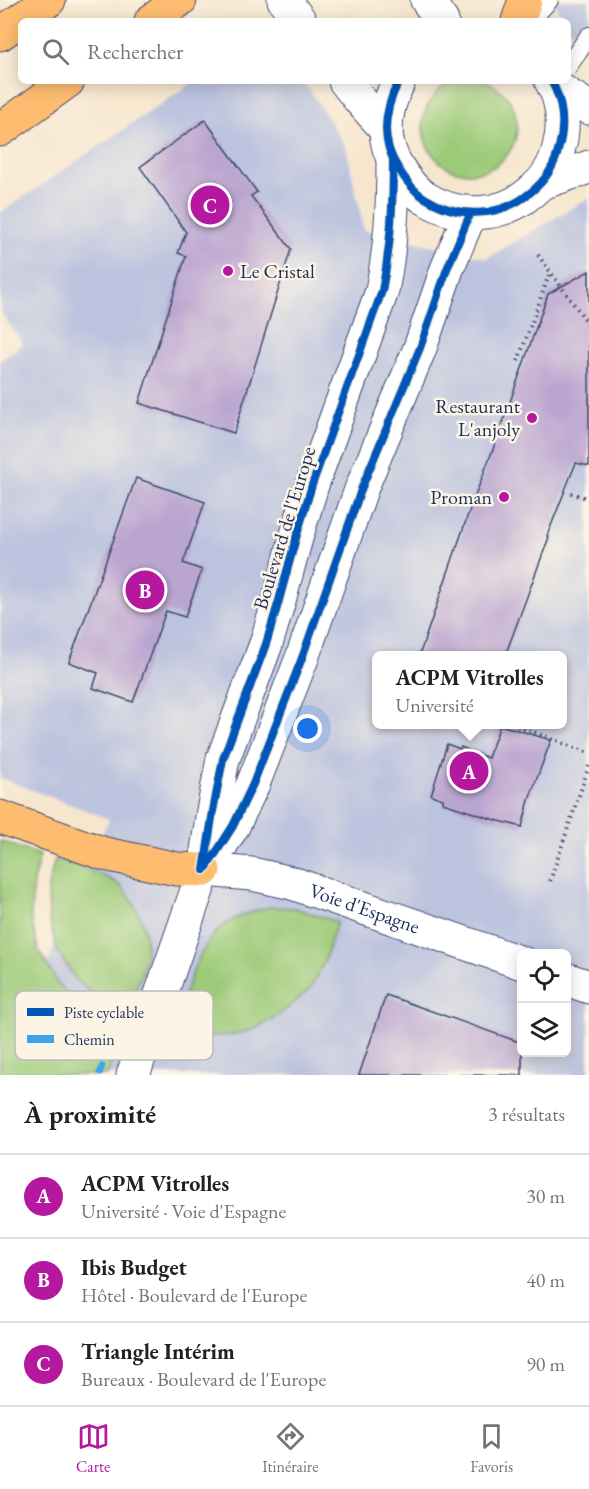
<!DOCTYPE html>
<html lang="fr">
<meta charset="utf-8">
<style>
body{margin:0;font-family:"EB Garamond",serif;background:#f2f2f2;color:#202124}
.controls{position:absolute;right:18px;bottom:18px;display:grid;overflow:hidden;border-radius:9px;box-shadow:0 3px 15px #0003}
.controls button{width:54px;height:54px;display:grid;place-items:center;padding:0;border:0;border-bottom:2px solid #e0e0e0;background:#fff;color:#202124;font:30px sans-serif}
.you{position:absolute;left:308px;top:729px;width:21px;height:21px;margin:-15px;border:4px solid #fff;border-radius:50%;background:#1a73e8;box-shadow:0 0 0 9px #1a73e833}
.badge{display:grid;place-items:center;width:39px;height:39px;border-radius:50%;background:#b5179e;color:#fff;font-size:20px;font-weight:700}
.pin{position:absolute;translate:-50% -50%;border:3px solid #fff;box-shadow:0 2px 6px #0006}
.popup{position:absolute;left:372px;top:651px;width:195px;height:78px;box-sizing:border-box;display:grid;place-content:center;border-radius:9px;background:#fff;filter:drop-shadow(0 2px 4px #0005);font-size:20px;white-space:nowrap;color:#757577}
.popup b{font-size:22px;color:#202124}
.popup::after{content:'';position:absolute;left:50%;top:100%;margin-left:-12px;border:12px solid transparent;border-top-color:#fff}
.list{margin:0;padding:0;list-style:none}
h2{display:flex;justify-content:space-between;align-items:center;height:78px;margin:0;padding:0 24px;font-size:26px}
h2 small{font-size:20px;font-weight:400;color:#757577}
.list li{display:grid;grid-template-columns:39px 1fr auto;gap:18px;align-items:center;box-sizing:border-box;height:84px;padding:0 24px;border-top:2px solid #e0e0e0}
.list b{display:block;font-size:22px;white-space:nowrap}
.list p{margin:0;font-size:20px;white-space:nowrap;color:#757577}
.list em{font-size:20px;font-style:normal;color:#757577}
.icon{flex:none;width:33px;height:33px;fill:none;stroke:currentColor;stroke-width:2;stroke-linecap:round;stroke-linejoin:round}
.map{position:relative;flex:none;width:589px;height:1075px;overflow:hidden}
.search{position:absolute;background:#fff;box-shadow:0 3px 15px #0003;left:18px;right:18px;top:18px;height:66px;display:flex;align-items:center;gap:15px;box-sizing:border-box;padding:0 21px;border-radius:9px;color:#757577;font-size:22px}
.sheet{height:330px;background:#fff}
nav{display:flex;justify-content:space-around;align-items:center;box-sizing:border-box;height:84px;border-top:2px solid #e0e0e0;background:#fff;font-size:16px;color:#757577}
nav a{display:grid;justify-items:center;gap:3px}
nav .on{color:#b5179e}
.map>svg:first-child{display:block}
.industrial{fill:#bcc3de;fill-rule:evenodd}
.green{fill:#9cca78;stroke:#5c7c6b;stroke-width:1.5}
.building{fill:#baa4d0}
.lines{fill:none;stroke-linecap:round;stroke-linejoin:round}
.service-casing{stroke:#3c4a6f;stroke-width:20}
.minor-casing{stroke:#3c4a6f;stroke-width:35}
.tertiary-casing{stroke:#3c4a6f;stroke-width:35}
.primary-casing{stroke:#3c4a6f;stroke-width:35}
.motorway-casing{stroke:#3c4a6f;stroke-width:35}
.path{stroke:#3c4a6f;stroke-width:4;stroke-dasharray:1.5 4.5;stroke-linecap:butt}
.service{stroke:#fff;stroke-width:18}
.minor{stroke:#fff;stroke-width:33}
.tertiary{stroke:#fff;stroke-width:33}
.primary{stroke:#fdbc70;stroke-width:33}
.motorway{stroke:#fdbc70;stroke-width:33}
.quiet{stroke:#3da3ed;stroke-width:6;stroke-dasharray:12 6;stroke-linecap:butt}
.cycleway-casing{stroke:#fcf5e5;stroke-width:11}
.cycleway{stroke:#0057b8;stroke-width:8}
.poi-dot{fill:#b5179e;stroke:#fcf5e5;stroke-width:2}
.labels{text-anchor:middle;stroke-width:5;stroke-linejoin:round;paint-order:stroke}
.poi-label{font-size:20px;fill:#1b2f5e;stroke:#fcf5e5;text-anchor:end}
.street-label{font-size:20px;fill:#1b2f5e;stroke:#fcf5e5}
.key{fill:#fcf5e5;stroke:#b8babc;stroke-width:1.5}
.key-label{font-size:16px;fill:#1b2f5e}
</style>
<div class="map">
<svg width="589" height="1075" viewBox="0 0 589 1075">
<rect width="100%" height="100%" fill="#fcf5e5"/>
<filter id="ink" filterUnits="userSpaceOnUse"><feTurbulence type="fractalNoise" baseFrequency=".0167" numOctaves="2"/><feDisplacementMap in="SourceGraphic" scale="12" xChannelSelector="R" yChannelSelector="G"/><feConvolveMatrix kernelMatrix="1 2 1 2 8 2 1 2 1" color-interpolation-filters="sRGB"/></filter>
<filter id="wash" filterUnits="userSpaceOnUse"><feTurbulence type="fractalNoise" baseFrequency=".008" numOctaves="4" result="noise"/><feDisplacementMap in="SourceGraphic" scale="24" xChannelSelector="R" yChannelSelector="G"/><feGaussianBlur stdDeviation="1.35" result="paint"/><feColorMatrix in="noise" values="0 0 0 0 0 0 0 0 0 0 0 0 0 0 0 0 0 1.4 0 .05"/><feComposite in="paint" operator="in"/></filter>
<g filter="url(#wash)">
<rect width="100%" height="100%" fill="#f7e6ce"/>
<g class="industrial">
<path d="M 552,0 L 589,0 L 589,58 L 568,25 L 568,21 L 565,21 Z"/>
<path d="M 195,81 L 304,81 L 346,147 L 364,230 L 487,258 L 589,198 L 589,1075 L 0,1075 L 109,819 L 0,778 L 0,361 L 23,344 L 0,311 L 0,213 ZM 376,656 L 562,656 L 562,724 L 376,724 ZM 522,954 L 566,954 L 566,1052 L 522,1052 Z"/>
</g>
<g class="green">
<circle cx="470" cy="126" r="47"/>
<path d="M 0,841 L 40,855 L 33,882 L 31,918 L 38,949 L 58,984 L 89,1014 L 122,1033 L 107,1075 L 0,1075 Z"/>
<path d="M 55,859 C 74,865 94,871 112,880 C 121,885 128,894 133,903 C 158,945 142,971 127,1013 L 101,1002 L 76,980 L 57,951 L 49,919 L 48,886 Z"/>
<path d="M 269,907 L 295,908 L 337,922 L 325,960 L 310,989 L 283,1012 L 255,1029 L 226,1036 L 196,1035 L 173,1028 C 184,998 197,946 222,927 C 236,916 252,912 269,907 Z"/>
</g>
<g id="blocks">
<g class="building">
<path d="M 205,120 L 257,192 L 251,196 L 291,249 L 234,433 L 139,403 L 186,256 L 178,253 L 186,232 L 140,167 Z"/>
<path d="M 589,271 L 589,466 L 576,463 L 571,475 L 547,536 L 549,537 L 505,656 L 419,656 L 470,509 L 498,436 L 548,294 Z"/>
<path d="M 136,478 L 205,502 L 183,563 L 202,570 L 185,617 L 166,611 L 133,702 L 93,688 L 98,673 L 69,662 Z"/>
<path d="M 500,725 L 551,740 L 529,800 L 522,827 L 492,819 L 443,803 L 443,799 L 431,795 L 447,744 L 460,749 L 461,747 L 488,758 Z"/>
<path d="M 386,995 L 522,1043 L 522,1075 L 359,1075 Z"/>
</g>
</g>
</g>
<g filter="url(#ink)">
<use href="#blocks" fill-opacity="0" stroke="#3c4a6f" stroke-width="1.5"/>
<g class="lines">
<defs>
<g id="service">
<path d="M 530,21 L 549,0"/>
<path d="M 568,66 L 589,36"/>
</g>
<g id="minor">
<path d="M 554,86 L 589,108"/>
<path d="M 542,183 L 589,167"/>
<path id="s1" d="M 204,870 L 252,874 L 292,883 L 522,963"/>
<path d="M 566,979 L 589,987"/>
</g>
<g id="tertiary">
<path d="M 284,0 L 300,21"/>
<path d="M 427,0 L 442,21"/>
<path d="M 345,81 L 360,100 L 386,129"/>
<path d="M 399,81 C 391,96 386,112 386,129 C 386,142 391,157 398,168 C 405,179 413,191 425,198 C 458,219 501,218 531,192 C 546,180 555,166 559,147 C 565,126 563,100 551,81"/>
<path d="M 212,859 L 233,826 L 253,784 L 302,658 L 362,487 L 420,348 L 447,269 L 470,214"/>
<path d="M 133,1075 L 204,870 L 213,811 L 223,759 L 266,644 L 278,604 L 296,538 L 312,485 L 382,291 C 391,245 393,206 393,160"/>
</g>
<g id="primary">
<path d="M 151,21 L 180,0"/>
<path d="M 518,21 L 525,0"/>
<path d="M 0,130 L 68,81"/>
<path d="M 0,817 L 105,854 L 177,869 L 204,870"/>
</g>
<path id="motorway" d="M 0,34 L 49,0"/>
</defs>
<use href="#service" class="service-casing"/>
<use href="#minor" class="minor-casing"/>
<use href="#tertiary" class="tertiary-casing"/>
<use href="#primary" class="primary-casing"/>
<use href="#motorway" class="motorway-casing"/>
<g class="path">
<path d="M 538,255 L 589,325"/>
<path d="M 518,361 L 550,272"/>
<path d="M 571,493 L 589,499"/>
<path d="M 512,724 L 589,753"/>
<path d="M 550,881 L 589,766"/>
</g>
<use href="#service" class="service"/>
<use href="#minor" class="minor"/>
<use href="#tertiary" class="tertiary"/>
<use href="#primary" class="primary"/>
<use href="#motorway" class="motorway"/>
<path class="quiet" d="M 99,1075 L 120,1017"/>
<defs>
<g id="cycleway">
<path d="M 399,81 C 391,96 386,112 386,129 C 386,142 391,157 398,168 C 405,179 413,191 425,198 C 458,219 501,218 531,192 C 546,180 555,166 559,147 C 565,126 563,100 551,81"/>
<path d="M 207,867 L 233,826 L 253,784 L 302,658 L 362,487 L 420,348 L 447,269 L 470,214"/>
<path d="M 204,870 L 213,811 L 223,759 L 266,644 L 278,604 L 296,538 L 312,485 L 382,291 C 391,245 393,206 393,160"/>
</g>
</defs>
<use href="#cycleway" class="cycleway-casing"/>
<use href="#cycleway" class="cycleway"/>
</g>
</g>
<g class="poi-dot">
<circle cx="228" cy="271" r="6"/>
<circle cx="532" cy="418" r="6"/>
<circle cx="504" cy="497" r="6"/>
</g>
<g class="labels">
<g class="poi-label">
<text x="240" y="278" text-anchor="start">Le Cristal</text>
<text x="520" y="413">Restaurant<tspan x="520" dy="23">L'anjoly</tspan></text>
<text x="492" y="504">Proman</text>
</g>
<g class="street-label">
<text transform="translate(284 528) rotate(-73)" y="7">Boulevard de l'Europe</text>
<text dy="7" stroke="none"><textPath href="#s1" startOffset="166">Voie d'Espagne</textPath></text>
</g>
</g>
<rect x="15" y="991" width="198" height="69" rx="9" class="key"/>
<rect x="27" y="1008" width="27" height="8" fill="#0057b8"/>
<rect x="27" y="1035" width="27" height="8" fill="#3da3ed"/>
<g class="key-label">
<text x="64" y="1018">Piste cyclable</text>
<text x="64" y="1045">Chemin</text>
</g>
</svg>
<div class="controls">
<button><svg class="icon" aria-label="locate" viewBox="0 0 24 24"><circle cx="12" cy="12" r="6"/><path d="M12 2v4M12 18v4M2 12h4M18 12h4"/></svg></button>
<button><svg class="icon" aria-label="layers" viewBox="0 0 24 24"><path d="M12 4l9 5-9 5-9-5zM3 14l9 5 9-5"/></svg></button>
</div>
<div class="you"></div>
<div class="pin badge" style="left:469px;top:771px">A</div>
<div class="popup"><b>ACPM Vitrolles</b>Université</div>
<div class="pin badge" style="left:145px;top:590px">B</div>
<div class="pin badge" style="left:210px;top:205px">C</div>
<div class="search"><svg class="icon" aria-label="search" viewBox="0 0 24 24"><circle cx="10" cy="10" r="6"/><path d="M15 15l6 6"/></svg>Rechercher</div>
</div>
<section class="sheet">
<h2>À proximité<small>3 résultats</small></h2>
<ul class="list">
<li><span class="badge">A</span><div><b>ACPM Vitrolles</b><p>Université · Voie d'Espagne</p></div><em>30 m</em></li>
<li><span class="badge">B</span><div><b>Ibis Budget</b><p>Hôtel · Boulevard de l'Europe</p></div><em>40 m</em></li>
<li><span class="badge">C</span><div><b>Triangle Intérim</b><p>Bureaux · Boulevard de l'Europe</p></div><em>90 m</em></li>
</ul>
</section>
<nav>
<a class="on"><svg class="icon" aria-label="map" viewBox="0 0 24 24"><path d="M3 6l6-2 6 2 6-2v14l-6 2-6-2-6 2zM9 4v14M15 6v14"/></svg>Carte</a>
<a><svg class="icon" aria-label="directions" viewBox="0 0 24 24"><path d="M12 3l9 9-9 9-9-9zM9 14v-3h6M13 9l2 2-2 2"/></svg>Itinéraire</a>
<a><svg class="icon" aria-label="saved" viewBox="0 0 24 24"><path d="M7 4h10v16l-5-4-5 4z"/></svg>Favoris</a>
</nav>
